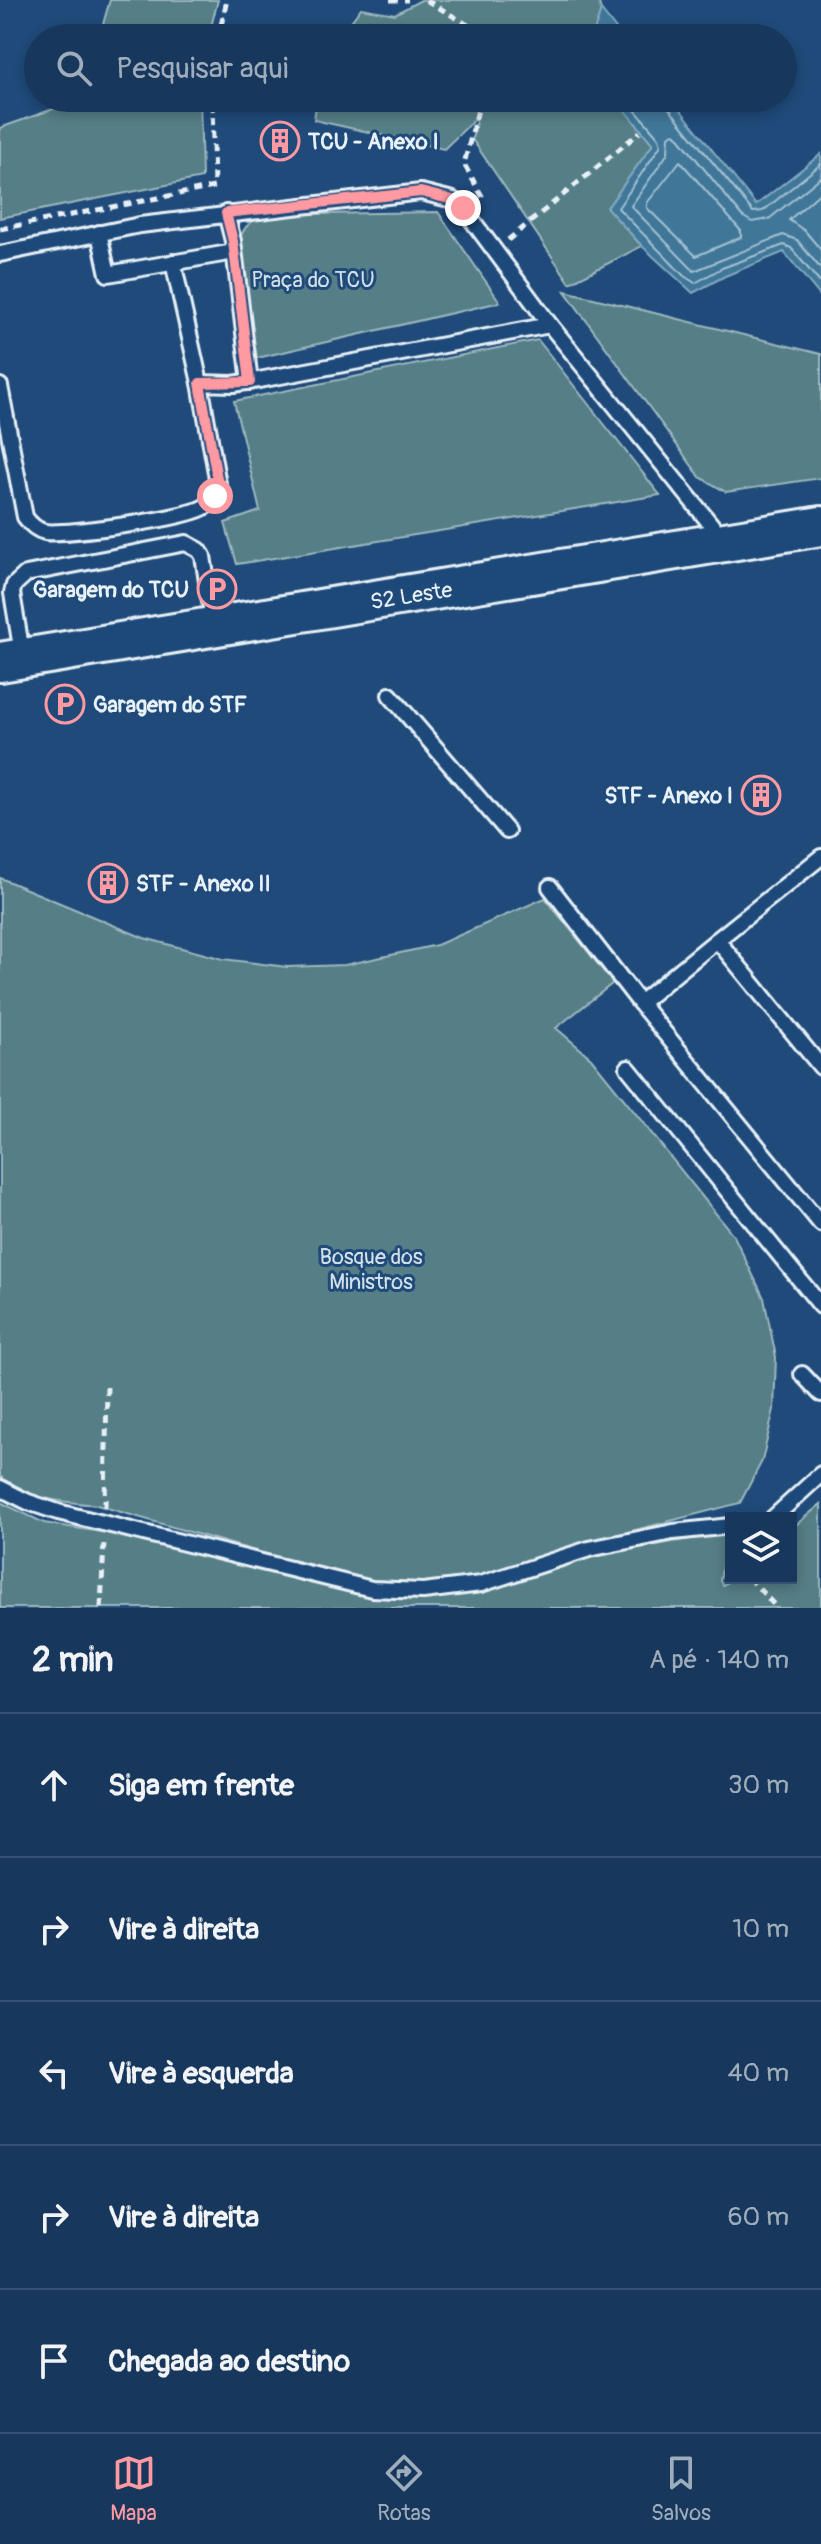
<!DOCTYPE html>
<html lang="pt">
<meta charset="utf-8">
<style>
body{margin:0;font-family:Pangolin,sans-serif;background:#244365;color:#f1f3f6}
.controls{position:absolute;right:24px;bottom:24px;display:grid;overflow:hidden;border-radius:0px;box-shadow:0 4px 12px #0003}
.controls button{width:72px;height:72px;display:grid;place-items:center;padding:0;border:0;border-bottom:2px solid #365272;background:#17385c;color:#f1f3f6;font:40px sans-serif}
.stop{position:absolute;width:24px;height:24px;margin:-18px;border:6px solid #ff9aa2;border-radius:50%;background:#fff}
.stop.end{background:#ff9aa2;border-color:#fff;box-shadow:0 2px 8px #0008}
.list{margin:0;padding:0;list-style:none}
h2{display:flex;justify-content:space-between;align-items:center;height:104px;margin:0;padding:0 32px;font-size:34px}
h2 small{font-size:26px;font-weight:400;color:#9eacbb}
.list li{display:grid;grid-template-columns:52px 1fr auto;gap:24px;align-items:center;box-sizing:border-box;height:144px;padding:0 32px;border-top:2px solid #365272}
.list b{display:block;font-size:30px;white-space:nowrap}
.list em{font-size:26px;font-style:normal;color:#9eacbb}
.icon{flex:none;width:44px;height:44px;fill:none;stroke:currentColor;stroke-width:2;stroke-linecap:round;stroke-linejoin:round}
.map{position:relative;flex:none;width:821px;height:1608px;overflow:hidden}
.search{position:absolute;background:#17385c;box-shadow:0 4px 12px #0003;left:24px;right:24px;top:24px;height:88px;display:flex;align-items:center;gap:20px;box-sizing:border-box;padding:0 28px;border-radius:44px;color:#9eacbb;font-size:30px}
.sheet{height:824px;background:#17385c}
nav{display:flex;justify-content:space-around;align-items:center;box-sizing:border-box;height:112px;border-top:2px solid #365272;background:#17385c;font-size:22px;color:#9eacbb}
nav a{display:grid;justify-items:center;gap:4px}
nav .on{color:#ff9aa2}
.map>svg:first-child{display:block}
.green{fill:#557e86;stroke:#9eb8bf;stroke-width:2}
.water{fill:#3f7799;stroke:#83a8bf;stroke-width:2}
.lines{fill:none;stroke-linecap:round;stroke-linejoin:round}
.shore{stroke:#a4c0d2;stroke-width:2}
.lane-casing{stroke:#e8f1f8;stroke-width:20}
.secondary-casing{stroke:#e8f1f8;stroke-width:44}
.path{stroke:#e8f1f8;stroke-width:5;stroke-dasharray:8 6;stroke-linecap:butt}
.lane{stroke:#1f4a7a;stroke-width:14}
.secondary{stroke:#1f4a7a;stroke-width:38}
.route{stroke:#ff9aa2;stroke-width:10}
.labels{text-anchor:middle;stroke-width:6;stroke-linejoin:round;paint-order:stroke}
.poi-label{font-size:22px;font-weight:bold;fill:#e8f1f8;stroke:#1f4a7a;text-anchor:start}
.park-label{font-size:22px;fill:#d2e0e7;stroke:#1f4a7a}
.street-label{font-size:22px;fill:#e8f1f8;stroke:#1f4a7a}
</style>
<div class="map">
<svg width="821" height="1608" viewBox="0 0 821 1608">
<rect width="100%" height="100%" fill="#1f4a7a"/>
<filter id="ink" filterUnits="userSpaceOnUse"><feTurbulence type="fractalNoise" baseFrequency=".0125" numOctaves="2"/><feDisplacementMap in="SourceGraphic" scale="16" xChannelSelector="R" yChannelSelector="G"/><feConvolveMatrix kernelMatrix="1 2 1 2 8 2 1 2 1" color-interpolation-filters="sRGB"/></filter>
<g filter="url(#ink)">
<g class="green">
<path d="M 110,0 L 218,0 L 208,38 L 99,38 Z"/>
<path d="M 421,0 L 598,0 L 601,10 L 592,38 L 339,38 L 361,8 L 395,14 Z"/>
<path d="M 84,98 L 200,98 L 202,178 L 0,218 L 0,128 Z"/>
<path d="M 317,98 L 615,98 L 653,144 L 607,208 L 642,246 L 570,283 L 472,139 L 477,117 L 444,149 L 314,120 Z"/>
<path d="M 438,212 L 500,302 L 257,358 L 236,243 L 246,227 L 260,215 Z"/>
<path d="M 565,291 L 821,354 L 821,478 L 726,492 L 700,477 Z"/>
<path d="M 538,340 L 660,495 L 237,564 L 225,523 L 260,511 L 234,401 Z"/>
<path d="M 0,878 L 144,938 L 223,959 L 287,967 L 345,965 L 437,945 L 545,898 L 613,983 L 556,1028 L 591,1058 L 734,1236 L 764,1298 L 776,1357 L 774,1409 L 762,1461 L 740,1503 L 581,1544 L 480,1578 L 424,1585 L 372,1585 L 97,1505 C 65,1502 24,1500 0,1476 Z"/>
<path d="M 0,1502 L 44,1523 L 114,1534 L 228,1562 L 374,1592 L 483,1589 L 590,1557 L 728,1532 L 720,1581 L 723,1585 L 732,1578 L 791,1578 L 791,1529 L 821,1504 L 821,1608 L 0,1608 Z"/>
</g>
<g class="water">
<path d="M 601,10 L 623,38 L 592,38 Z"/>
<path d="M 615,98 L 671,98 L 756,205 L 821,154 L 821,297 L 784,252 L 725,276 L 693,293 L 642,246 L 607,208 L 653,144 Z"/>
</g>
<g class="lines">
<g class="shore">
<path d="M 625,98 L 659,138 L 661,145 L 618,208 L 684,276 L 695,283 L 722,268 L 784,245 L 791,248 L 821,284"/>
<path d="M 665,98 L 667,106 L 753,212 L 763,211 L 821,164"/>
<path d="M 680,161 L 741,231 L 741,237 L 696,256 L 647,208 L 647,203 Z"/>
<path d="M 821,177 L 769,219 L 752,222 L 742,216 L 676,134 L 673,133 L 669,136 L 668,153 L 631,206 L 694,271 L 783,235 L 797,240 L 821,269"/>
<path d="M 821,192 L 789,220 L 805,231 L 821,250"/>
</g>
<defs>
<g id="lane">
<path d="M 226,213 L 233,241 L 250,382"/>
<path d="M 99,233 L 108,274 L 234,252"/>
<path d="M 0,254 L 140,225 L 421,192 L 453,200 L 463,208 L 550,325 L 722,538"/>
<path d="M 173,262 L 200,383"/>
<path d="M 0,386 L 25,517 C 30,524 36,530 45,532 C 66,535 191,518 206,506 C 214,500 216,493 218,484 L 200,383 L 233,384 L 259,380 L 550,325"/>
<path d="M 23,659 L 12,593 L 14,585 L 26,574 L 186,543 L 199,550 L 203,556 L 214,627"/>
<path d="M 390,695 L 507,831"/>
<path d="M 821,857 L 717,940 L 821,1067"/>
<path d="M 550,887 L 640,1003"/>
<path d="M 717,940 L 640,1003 L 821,1224"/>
<path d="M 628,1068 L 821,1306"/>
<path d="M 802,1374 L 821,1394"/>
<path d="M 0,1488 L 28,1502 L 58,1512 L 372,1589 L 423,1591 L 481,1584 L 589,1549 L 673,1532 L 731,1526"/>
<path d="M 773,1518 L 821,1474"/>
</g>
<path id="secondary" d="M 0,662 L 821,526"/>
</defs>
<use href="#lane" class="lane-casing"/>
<use href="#secondary" class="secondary-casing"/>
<g class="path">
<path d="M 390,0 L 408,0"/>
<path d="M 426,0 L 490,38"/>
<path d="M 218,38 L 227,0"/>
<path d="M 481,98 L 464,164 L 483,198"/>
<path d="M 0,229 L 214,187 L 212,98"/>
<path d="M 508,240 L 640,132"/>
<path d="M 105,1507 L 107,1384"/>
<path d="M 749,1578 L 777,1608"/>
<path d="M 101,1608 L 104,1541"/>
</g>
<use href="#lane" class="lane"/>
<use href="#secondary" class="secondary"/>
</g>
</g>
<g class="lines" filter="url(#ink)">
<path class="route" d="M 215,496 L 218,484 L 200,383 L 250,382 L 233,241 L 226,213 L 421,192 L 453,200 L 463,208"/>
</g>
<defs>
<symbol id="building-ring" viewBox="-11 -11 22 22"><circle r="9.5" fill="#1f4a7a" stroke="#ff9aa2" stroke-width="1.5"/><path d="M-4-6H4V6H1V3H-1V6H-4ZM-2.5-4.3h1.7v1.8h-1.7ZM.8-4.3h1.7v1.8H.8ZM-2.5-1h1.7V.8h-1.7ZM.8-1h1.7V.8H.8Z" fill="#ff9aa2"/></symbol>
<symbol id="parking-ring" viewBox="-11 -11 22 22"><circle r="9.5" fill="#1f4a7a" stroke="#ff9aa2" stroke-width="1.5"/><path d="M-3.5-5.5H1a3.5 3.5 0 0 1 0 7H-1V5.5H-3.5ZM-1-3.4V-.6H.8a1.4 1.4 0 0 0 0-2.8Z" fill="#ff9aa2"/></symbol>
</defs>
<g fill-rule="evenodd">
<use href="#building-ring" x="258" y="119" width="44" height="44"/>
<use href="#parking-ring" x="195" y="567" width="44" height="44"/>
<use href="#parking-ring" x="43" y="682" width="44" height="44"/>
<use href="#building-ring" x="739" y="773" width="44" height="44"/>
<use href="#building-ring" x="86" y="861" width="44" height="44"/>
</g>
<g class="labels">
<g class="poi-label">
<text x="308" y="149">TCU - Anexo I</text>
<text x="189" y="597" text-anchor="end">Garagem do TCU</text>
<text x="93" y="712">Garagem do STF</text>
<text x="733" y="803" text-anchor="end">STF - Anexo I</text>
<text x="136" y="891">STF - Anexo II</text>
</g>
<g class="park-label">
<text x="313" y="287">Praça do TCU</text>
<text x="371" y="1264">Bosque dos<tspan x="371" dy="25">Ministros</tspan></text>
</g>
<g class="street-label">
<text transform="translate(411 595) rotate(-9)" y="8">S2 Leste</text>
</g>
</g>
</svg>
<div class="controls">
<button><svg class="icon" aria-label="layers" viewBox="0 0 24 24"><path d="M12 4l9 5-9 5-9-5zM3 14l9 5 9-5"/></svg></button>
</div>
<div class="stop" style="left:215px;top:496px"></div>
<div class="stop end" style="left:463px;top:208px"></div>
<div class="search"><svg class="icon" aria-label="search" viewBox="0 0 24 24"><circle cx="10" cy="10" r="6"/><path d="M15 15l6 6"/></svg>Pesquisar aqui</div>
</div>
<section class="sheet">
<h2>2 min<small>A pé · 140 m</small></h2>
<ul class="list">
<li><svg class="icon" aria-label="ahead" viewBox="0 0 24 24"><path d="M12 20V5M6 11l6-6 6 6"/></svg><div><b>Siga em frente</b></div><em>30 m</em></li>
<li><svg class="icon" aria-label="right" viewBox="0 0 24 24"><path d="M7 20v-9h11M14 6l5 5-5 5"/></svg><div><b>Vire à direita</b></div><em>10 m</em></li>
<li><svg class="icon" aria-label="left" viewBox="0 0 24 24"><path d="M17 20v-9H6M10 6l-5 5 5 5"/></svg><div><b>Vire à esquerda</b></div><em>40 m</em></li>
<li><svg class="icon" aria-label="right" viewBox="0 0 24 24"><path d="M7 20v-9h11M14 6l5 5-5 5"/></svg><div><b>Vire à direita</b></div><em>60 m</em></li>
<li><svg class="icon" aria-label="arrive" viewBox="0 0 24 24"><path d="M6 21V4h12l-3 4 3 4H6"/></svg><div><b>Chegada ao destino</b></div></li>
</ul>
</section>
<nav>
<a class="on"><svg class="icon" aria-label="map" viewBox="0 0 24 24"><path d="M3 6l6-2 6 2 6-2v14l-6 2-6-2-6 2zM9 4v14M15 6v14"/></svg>Mapa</a>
<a><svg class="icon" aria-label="directions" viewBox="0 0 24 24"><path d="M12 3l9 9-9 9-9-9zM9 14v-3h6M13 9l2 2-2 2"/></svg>Rotas</a>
<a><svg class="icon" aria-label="saved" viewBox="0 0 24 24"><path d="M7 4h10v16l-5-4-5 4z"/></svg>Salvos</a>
</nav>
